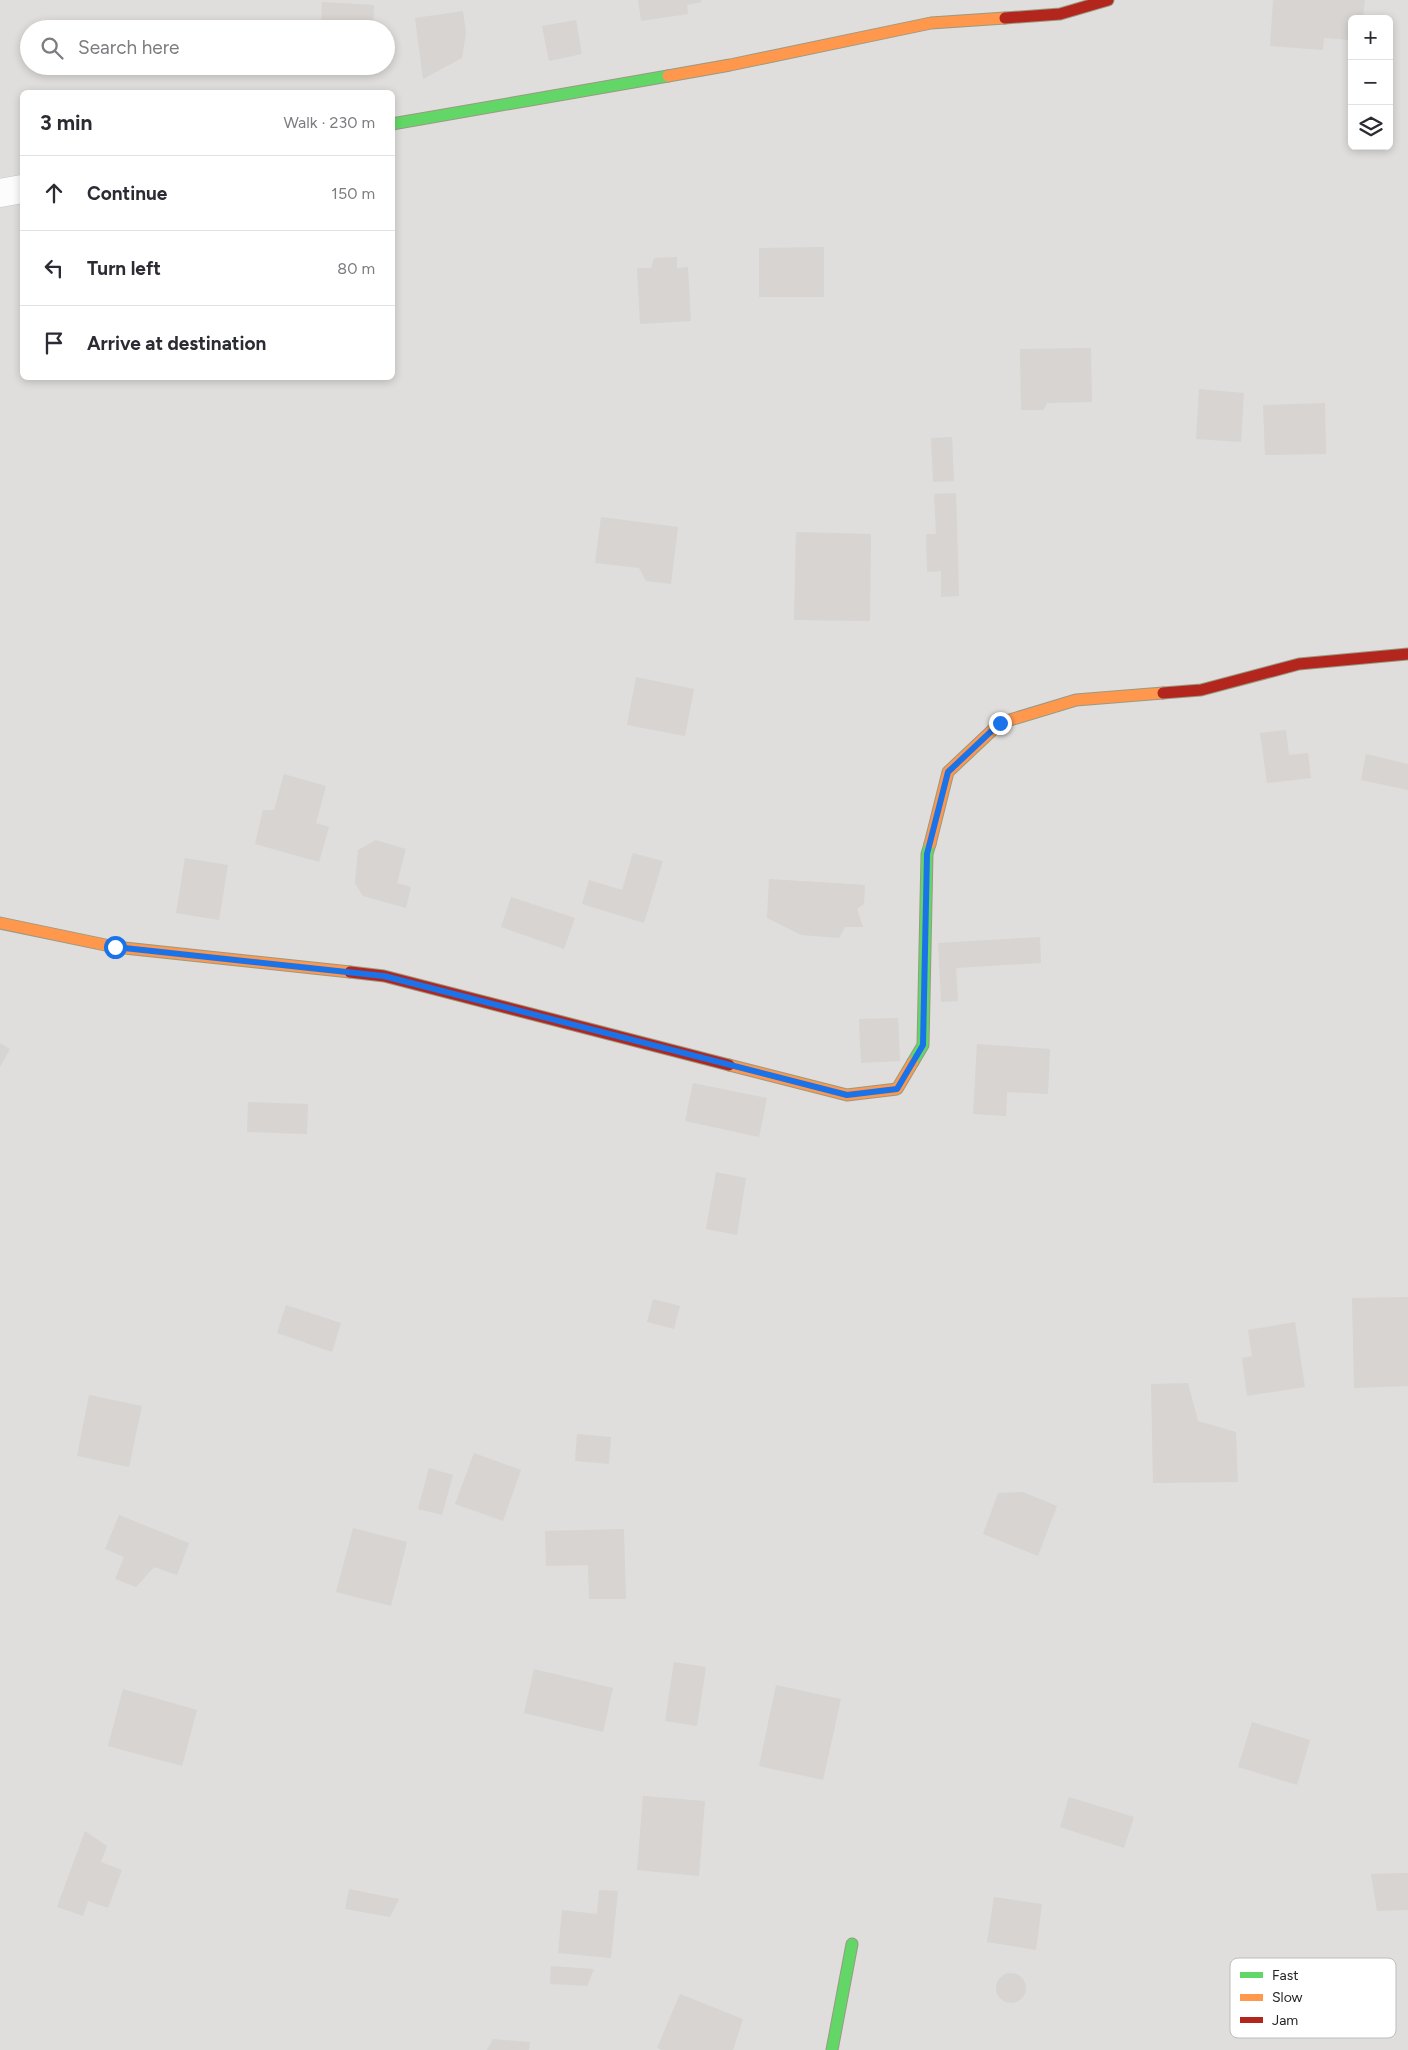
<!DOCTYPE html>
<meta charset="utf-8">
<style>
body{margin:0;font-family:Figtree,sans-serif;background:#f2f2f3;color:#2b2b33}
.controls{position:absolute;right:15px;top:15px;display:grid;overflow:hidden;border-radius:8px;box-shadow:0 2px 8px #0003}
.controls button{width:45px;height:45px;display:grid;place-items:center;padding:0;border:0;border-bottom:1px solid #e1e1e2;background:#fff;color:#2b2b33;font:25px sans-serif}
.stop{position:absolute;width:15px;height:15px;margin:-11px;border:4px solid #1a73e8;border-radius:50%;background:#fff}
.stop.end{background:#1a73e8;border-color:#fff;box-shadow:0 1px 5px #0008}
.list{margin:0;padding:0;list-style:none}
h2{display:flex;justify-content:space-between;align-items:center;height:65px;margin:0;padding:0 20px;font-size:21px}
h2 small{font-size:16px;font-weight:400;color:#7c7c81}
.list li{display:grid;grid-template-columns:32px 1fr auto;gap:15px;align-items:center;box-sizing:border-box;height:75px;padding:0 20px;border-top:1px solid #e1e1e2}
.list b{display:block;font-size:19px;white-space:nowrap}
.list em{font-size:16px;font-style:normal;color:#7c7c81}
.icon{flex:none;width:28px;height:28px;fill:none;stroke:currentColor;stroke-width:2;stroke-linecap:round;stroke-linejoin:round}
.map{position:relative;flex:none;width:1408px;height:2050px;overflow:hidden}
.search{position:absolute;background:#fff;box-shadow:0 2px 8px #0003;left:20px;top:20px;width:375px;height:55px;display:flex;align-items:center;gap:12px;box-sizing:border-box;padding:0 18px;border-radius:28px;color:#7c7c81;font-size:19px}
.panel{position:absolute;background:#fff;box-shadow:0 2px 8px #0003;left:20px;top:90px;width:375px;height:290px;border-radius:8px}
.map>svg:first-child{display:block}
.residential{fill:#dfdedc;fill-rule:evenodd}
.building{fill:#d7d4d2}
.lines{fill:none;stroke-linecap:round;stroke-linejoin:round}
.street-casing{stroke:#c9c8c7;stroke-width:29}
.fast-casing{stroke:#999a82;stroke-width:13}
.slow-casing{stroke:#999a82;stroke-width:13}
.jam-casing{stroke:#999a82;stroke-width:13}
.street{stroke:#fdfcfc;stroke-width:28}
.fast{stroke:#63d668;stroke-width:11}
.slow{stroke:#ff974d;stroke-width:11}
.jam{stroke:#b3261e;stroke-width:11}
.route{stroke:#1a73e8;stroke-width:6}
.key{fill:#fff;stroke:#bdbdbd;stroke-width:1}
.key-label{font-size:14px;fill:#222}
</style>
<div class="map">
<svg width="1408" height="2050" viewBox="0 0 1408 2050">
<rect width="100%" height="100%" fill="#f0eeeb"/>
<path class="residential" d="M 0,0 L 1408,0 L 1408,2050 L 0,2050 ZM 1352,19 L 1389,19 L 1389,146 L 1352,146 ZM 29,29 L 386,29 L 386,66 L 29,66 ZM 22,92 L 392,92 L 392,378 L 22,378 Z"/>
<g class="building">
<path d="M 638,0 L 701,0 L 701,2 L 687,5 L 688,14 L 641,21 Z"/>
<path d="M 1273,0 L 1365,0 L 1363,16 L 1351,16 L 1349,40 L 1324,38 L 1323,50 L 1270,46 Z"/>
<path d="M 322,2 L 374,5 L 373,29 L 321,29 Z"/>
<path d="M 463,11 L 466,33 L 462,58 L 423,79 L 415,18 Z"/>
<path d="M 576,20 L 582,54 L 549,61 L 542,26 Z"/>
<path d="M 824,247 L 824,297 L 759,297 L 759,248 Z"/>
<path d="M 677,257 L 677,268 L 688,267 L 691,321 L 640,324 L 637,268 L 651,268 L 654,258 Z"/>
<path d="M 1091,348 L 1092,402 L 1047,403 L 1044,410 L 1021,410 L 1020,349 Z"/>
<path d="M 1199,389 L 1244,393 L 1241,442 L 1196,439 Z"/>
<path d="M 1325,403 L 1326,454 L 1265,455 L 1263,405 Z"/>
<path d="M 952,437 L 954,481 L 933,482 L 931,438 Z"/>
<path d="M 956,493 L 959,596 L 941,597 L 941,571 L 927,572 L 926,534 L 936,534 L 934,494 Z"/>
<path d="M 601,517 L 678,527 L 671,584 L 646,581 L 639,568 L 595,563 Z"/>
<path d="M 796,532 L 871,534 L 870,621 L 794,620 Z"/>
<path d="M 636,677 L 694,689 L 685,736 L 627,725 Z"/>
<path d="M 1286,730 L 1289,755 L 1308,753 L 1311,778 L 1267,783 L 1260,733 Z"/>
<path d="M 1366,754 L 1408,764 L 1408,790 L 1361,780 Z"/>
<path d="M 284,774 L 326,786 L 316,823 L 329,827 L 319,862 L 255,844 L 263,810 L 274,810 Z"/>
<path d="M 376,840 L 406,849 L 397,883 L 411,887 L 406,908 L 363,896 L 355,883 L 358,850 Z"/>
<path d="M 633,853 L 663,861 L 644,923 L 582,904 L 589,880 L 622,890 Z"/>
<path d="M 185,858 L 228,865 L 219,920 L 176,913 Z"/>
<path d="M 769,879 L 865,885 L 864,904 L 857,909 L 863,927 L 845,927 L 839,938 L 801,935 L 767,918 Z"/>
<path d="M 511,897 L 575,918 L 564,949 L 501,927 Z"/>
<path d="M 1040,937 L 1041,963 L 956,968 L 958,1001 L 941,1002 L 938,943 Z"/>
<path d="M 898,1018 L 900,1061 L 861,1063 L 859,1019 Z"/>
<path d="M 0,1043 L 10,1049 L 0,1067 Z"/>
<path d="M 977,1044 L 1050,1049 L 1048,1094 L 1007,1092 L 1006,1116 L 973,1114 Z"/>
<path d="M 693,1083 L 767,1098 L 759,1137 L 685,1121 Z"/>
<path d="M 248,1102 L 308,1104 L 307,1134 L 247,1132 Z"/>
<path d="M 716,1172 L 746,1178 L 737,1235 L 706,1229 Z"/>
<path d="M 1408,1297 L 1408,1386 L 1354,1388 L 1352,1298 Z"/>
<path d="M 653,1299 L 680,1306 L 674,1329 L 647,1322 Z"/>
<path d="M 286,1305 L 341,1323 L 332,1352 L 277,1333 Z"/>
<path d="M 1295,1322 L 1305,1387 L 1247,1396 L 1242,1358 L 1252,1356 L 1248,1330 Z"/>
<path d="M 1188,1383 L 1198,1421 L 1236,1432 L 1238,1482 L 1153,1483 L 1151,1384 Z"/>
<path d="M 89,1395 L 142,1406 L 129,1467 L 77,1456 Z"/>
<path d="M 577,1434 L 611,1437 L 609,1464 L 575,1461 Z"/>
<path d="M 474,1453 L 521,1470 L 503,1521 L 455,1504 Z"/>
<path d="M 429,1468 L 453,1475 L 442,1515 L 418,1509 Z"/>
<path d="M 1023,1492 L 1057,1506 L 1038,1556 L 983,1534 L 998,1493 Z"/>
<path d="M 119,1515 L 189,1543 L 177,1575 L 154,1567 L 136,1587 L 115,1579 L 124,1557 L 105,1549 Z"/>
<path d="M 353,1528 L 407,1542 L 391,1606 L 336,1592 Z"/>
<path d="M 624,1529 L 626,1599 L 589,1599 L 588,1565 L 546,1566 L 545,1531 Z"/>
<path d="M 674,1662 L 706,1667 L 697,1726 L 665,1721 Z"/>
<path d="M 534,1669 L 613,1688 L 603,1732 L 524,1713 Z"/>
<path d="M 776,1685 L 841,1699 L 823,1780 L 759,1766 Z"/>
<path d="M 123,1689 L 197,1710 L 182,1766 L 108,1746 Z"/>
<path d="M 1252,1722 L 1310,1740 L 1297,1785 L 1238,1767 Z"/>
<path d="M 643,1796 L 705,1801 L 699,1876 L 637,1870 Z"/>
<path d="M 1069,1797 L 1134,1817 L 1124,1848 L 1060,1827 Z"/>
<path d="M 85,1831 L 107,1846 L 101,1862 L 122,1870 L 108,1908 L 88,1901 L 83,1916 L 57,1907 Z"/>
<path d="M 1408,1873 L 1408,1910 L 1377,1911 L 1371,1874 Z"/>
<path d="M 349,1889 L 399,1899 L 390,1917 L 345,1909 Z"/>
<path d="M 599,1890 L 618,1891 L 611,1958 L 558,1953 L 562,1910 L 597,1914 Z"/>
<path d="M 994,1897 L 1042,1904 L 1036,1950 L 987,1942 Z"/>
<path d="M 551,1966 L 594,1969 L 587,1986 L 550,1984 Z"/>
<circle cx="1011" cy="1988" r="15"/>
<path d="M 680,1994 L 743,2019 L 733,2050 L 662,2050 L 657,2048 Z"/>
<path d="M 493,2039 L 530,2042 L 529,2050 L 487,2050 Z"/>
</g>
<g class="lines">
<defs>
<path id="street" d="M 0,193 L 22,189"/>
<g id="fast">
<path d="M 392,124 L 668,76"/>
<path d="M 913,1062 L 923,1045 L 927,854 L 930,844"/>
<path d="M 832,2050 L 852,1944"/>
</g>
<g id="slow">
<path d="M 668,76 L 730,65 L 931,23 L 1005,18"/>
<path d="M 930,844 L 948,772 L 1000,723 L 1076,700 L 1163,693"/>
<path d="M 0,923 L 115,947 L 350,972"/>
<path d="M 729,1065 L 847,1095 L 897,1089 L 913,1062"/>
</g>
<g id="jam">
<path d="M 1005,18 L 1060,14 L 1108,0"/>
<path d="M 1163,693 L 1201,690 L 1299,664 L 1408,654"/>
<path d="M 350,972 L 384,976 L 729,1065"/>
</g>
</defs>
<use href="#street" class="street-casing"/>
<use href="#fast" class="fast-casing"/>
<use href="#slow" class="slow-casing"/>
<use href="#jam" class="jam-casing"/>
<use href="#street" class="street"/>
<use href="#fast" class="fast"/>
<use href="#slow" class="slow"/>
<use href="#jam" class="jam"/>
</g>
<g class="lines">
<path class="route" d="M 115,947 L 384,976 L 847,1095 L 897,1089 L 923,1045 L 927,854 L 948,772 L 1000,723"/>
</g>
<rect x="1230" y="1958" width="166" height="80" rx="8" class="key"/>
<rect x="1240" y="1972" width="23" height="6" fill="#63d668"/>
<rect x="1240" y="1994" width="23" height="7" fill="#ff974d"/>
<rect x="1240" y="2017" width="23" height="6" fill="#b3261e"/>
<g class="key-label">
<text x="1272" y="1980">Fast</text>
<text x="1272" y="2002">Slow</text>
<text x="1272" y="2025">Jam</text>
</g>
</svg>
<div class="controls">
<button>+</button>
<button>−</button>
<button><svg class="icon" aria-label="layers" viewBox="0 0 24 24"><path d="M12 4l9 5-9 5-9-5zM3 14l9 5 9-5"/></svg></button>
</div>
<div class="stop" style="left:115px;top:947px"></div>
<div class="stop end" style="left:1000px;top:723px"></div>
<div class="search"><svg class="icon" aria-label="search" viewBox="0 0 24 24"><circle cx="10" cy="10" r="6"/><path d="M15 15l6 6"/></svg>Search here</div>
<section class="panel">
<h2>3 min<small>Walk · 230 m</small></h2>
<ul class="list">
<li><svg class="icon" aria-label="ahead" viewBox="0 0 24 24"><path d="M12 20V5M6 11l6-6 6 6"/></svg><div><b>Continue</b></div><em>150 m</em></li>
<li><svg class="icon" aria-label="left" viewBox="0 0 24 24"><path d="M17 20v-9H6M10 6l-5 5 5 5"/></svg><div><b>Turn left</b></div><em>80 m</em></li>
<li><svg class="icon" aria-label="arrive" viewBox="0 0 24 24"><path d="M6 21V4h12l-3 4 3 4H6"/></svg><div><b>Arrive at destination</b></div></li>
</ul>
</section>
</div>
